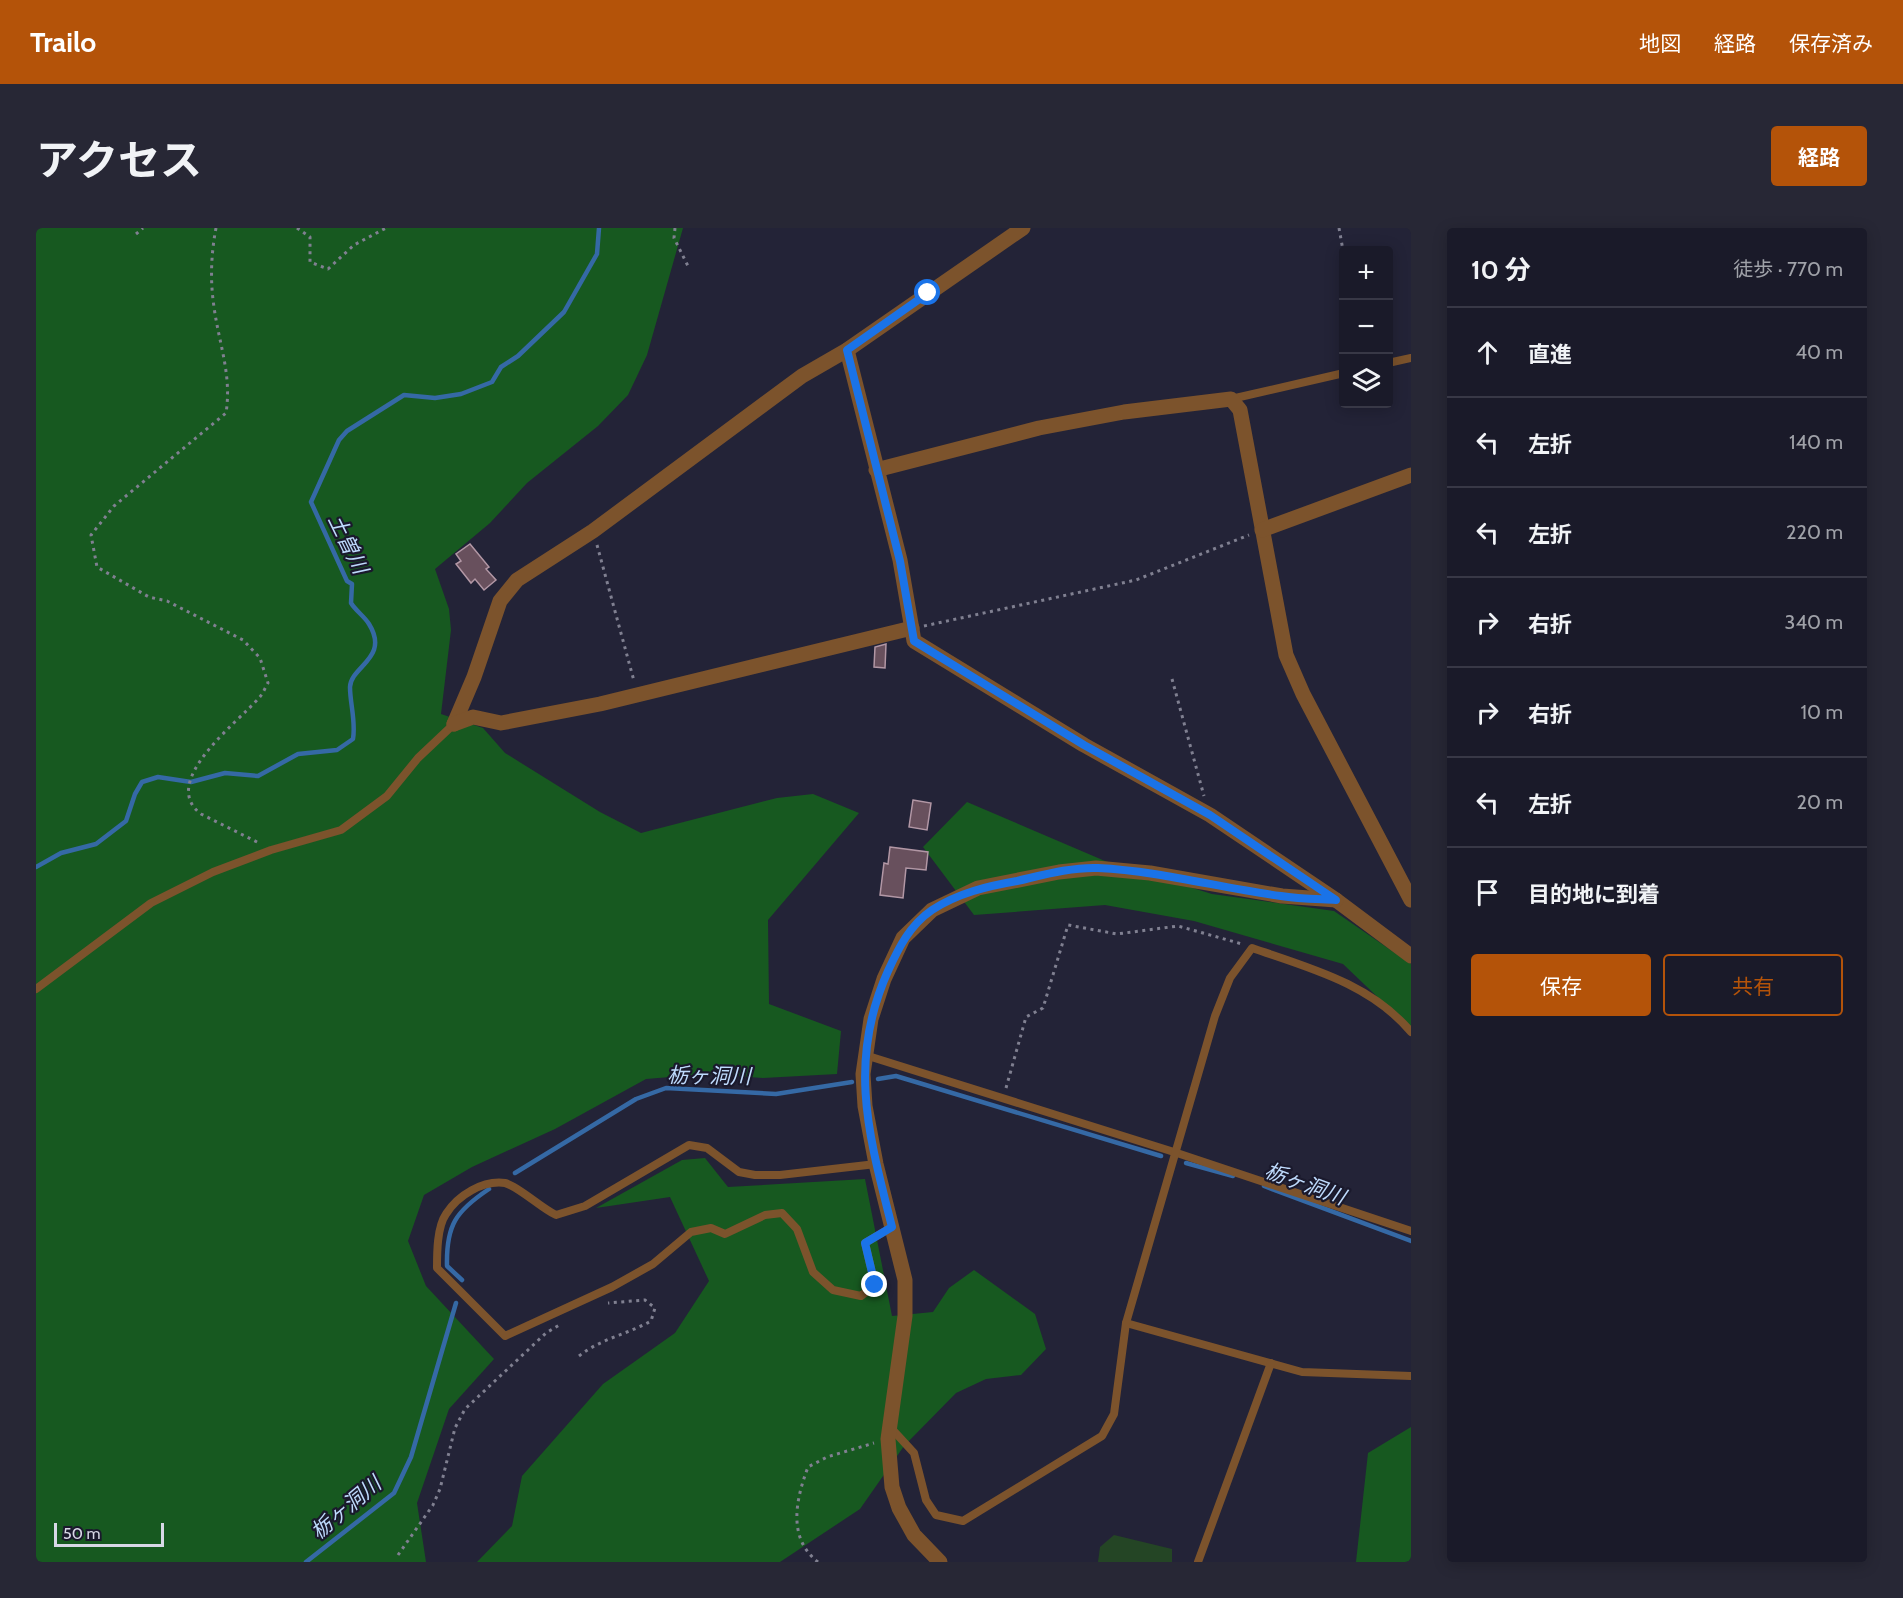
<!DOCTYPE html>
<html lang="ja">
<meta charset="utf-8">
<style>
body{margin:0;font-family:Cabin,"Noto Sans JP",sans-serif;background:#272735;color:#f1f3f6}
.controls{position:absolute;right:18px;top:18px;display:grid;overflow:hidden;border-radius:6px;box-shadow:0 3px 15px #0003}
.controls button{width:54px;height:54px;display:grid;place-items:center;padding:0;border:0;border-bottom:2px solid #383846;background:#1a1a29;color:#f1f3f6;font:30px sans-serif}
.scale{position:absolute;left:18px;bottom:15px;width:110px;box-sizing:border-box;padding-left:6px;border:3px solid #d8d8e6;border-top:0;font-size:16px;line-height:21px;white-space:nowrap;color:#d8d8e6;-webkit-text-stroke:4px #1a192c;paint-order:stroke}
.stop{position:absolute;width:18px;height:18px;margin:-14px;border:4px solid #1a73e8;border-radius:50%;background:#fff}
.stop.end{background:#1a73e8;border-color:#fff;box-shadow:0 2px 6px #0008}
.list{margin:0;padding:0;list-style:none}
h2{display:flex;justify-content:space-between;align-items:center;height:78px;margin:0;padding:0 24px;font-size:26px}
h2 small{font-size:20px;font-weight:400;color:#9fa1a8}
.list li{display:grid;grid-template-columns:39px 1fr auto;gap:18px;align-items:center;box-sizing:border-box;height:90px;padding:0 24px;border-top:2px solid #383846}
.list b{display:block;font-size:22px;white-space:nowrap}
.list em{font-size:20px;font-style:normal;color:#9fa1a8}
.actions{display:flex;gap:12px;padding:18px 24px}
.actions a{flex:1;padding:14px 0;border:2px solid #b45309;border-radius:6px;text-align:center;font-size:21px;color:#b45309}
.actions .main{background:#b45309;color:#fff}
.icon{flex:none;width:33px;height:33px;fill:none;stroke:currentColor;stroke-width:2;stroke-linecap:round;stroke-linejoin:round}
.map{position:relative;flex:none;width:1375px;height:1334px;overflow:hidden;border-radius:6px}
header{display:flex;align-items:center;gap:36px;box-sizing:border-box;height:84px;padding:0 30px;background:#b45309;color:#fff}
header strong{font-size:28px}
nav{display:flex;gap:33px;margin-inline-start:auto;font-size:21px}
.intro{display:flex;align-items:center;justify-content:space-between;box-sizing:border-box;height:144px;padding:0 36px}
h1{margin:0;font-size:42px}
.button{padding:15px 27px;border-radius:6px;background:#b45309;color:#fff;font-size:21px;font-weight:700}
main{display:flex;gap:36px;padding:0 36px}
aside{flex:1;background:#1a1a29;border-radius:6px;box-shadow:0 3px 15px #0003}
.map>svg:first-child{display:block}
.green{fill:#244525}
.forest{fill:#175920}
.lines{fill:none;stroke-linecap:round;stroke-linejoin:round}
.stream{stroke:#3569a5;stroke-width:4.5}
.building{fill:#68505d;stroke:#b297a5;stroke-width:1.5}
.path{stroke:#808091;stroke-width:3;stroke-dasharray:3 4.5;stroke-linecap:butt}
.service{stroke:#7c532c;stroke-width:8}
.minor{stroke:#7c532c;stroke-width:15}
.tertiary{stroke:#7c532c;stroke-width:15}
.route{stroke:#1a73e8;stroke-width:8}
.labels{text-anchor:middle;stroke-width:4.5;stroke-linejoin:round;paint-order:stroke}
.water-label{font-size:21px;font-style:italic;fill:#bedafc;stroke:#1a192c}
</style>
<header>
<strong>Trailo</strong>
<nav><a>地図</a><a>経路</a><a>保存済み</a></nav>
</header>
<div class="intro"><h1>アクセス</h1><a class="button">経路</a></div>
<main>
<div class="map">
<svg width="1375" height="1334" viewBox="0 0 1375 1334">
<rect width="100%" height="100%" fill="#232337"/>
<path class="green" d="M 1078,1307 L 1136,1321 L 1136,1334 L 1062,1334 L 1064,1319 Z"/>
<g class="forest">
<path d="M 0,0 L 647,0 L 611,127 L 592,167 L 562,198 L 491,255 L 454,295 L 399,341 L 413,381 L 415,402 L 405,486 L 447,500 L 469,525 L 564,584 L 605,605 L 741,570 L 777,566 L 823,585 L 732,692 L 733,776 L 805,803 L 801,846 L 727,850 L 670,846 L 610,851 L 519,901 L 436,939 L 388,967 L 372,1013 L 390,1058 L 458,1131 L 413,1181 L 381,1275 L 390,1334 L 0,1334 Z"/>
<path d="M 931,574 L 1069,633 L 1176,666 L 1298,683 L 1375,736 L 1375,801 L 1307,736 L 1158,693 L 1069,677 L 938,687 L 887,619 Z"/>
<path d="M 669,930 L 692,959 L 829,951 L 856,1088 L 897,1084 L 913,1060 L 938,1042 L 999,1086 L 1010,1121 L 985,1147 L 950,1151 L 920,1165 L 868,1218 L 824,1281 L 744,1334 L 441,1334 L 476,1298 L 486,1248 L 567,1156 L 639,1105 L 673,1053 L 634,969 L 560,980 L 646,932 Z"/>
<path d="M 1375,1199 L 1375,1334 L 1320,1334 L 1332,1225 Z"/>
</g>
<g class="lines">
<g class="stream">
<path d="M 0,639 L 25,625 L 60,616 L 90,593 L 99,566 L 106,554 L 122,549 L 155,554 L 189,545 L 222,548 L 262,526 L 301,522 L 317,511 C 320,493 314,476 314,459 C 315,438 354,430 333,396 C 328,388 320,383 315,375 L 316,356 L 311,353 L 275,274 L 303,212 L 311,203 L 368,167 L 399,170 L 425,166 L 456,154 L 465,139 L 482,128 L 528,84 L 561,26 L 563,0"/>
<path d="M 842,851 L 860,848 L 1125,928"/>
<path d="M 1150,935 L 1197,948"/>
<path d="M 479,945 L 600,871 L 630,860 L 740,866 L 816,854"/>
<path d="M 1228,958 L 1375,1013"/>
<path d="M 426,1052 L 411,1038 C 410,997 420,983 453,961"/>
<path d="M 270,1334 L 358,1265 L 375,1229 L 420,1075"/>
</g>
</g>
<g class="building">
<path d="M 434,316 L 453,339 L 450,341 L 460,352 L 448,362 L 439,351 L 435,355 L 420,336 L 425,333 L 420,326 Z"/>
<path d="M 850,416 L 849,440 L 838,439 L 839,419 Z"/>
<path d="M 877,572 L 895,575 L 891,602 L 873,599 Z"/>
<path d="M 854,619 L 892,624 L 890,642 L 870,640 L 867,670 L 844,667 L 848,635 L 852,636 Z"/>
</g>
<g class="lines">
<g class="path">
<path d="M 180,0 C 175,26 174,53 178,79 C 183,116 196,147 190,185 L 78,278 L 55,307 L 61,339 L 113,369 L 131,373 L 207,412 L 224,430 L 232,455 C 229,460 227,466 222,471 C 202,494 122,554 165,586 L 223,615"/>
<path d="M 261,0 L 274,9 L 274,34 L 292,41 L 318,17 L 350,0"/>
<path d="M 639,0 L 638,10 L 652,38"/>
<path d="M 1303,0 L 1308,28"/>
<path d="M 100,6 L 107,0"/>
<path d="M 561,317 L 598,453"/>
<path d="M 888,398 L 1100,352 L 1213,307"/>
<path d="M 1136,451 L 1168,568"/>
<path d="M 970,860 L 990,789 L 1007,780 L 1032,697 L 1081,706 L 1142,698 L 1206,716"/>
<path d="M 543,1128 C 564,1111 592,1106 615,1093 L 619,1080 L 609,1072 L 572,1075"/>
<path d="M 362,1327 L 397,1277 L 404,1261 L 419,1200 L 429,1181 L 510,1105 L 525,1096"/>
<path d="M 782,1334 C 751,1310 760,1271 772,1239 L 791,1229 L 838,1215"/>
</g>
<g class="service">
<path d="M 1352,135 L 1375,130"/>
<path d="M 1195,171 L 1308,145"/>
<path d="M 0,761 L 115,675 L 177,644 L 235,622 L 305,602 L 351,568 L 382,530 L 418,496"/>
<path d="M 829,827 L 1138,924 L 1375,1003"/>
<path d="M 840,936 L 744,947 L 719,947 L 703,944 L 671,920 L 653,917 L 549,978 L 520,987 C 505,980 482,958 469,955 C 447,952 422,967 410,986 C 401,999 401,1025 401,1040 L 469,1108 L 576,1059 L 617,1036 L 655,1004 L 675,1000 L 689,1006 L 729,987 L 746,985 L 761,1001 L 777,1044 L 797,1062 L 825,1068 L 839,1057 L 829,1015 L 856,999"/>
<path d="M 1090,1095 L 1266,1144 L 1375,1148"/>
<path d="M 855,1200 L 878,1225 L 890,1272 L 900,1287 L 927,1293 L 1066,1208 L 1078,1186 L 1090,1095 L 1179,788 L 1194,750 L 1216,720 C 1274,740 1335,756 1375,804"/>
<path d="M 1162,1334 L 1235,1135"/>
</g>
<g class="minor">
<path d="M 811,122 L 864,332 L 878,413 L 1048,517 L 1174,587 L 1300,672 L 1375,728"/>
<path d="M 840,242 L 1003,200 L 1088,184 L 1195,171 L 1204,182 L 1250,427 L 1267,466 L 1375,672"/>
<path d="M 1226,302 L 1375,247"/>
<path d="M 418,496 L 438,449 L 464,373 L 481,352 L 557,303 L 766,148 L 811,122 L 987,0"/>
<path d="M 418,496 L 437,489 L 465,495 L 564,476 L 876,400"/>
</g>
<path class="tertiary" d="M 904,1334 L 878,1307 L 863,1280 L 856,1259 L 852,1211 L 869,1088 L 869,1052 L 840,936 L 829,878 L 827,846 L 835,791 L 848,751 L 867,710 L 896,682 L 942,660 L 1023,644 L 1060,640 L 1114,645 L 1246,668 L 1300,672"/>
</g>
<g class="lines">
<path class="route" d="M 839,1057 L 829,1015 L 856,999 C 833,908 811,834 852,743 C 863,719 874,697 896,682 C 922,665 952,658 981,653 C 1007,647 1035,639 1062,640 C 1124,643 1184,660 1245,668 C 1263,671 1282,671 1300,672 L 1174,587 L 1048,517 L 878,413 L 864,333 L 811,122 L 892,65"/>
</g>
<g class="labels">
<g class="water-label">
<text transform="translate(312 316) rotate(64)" y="7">土曽川</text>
<text transform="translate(673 848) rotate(1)" y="7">栃ヶ洞川</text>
<text transform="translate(1269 956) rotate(20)" y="7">栃ヶ洞川</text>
<text transform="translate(310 1280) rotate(-40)" y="7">栃ヶ洞川</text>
</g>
</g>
</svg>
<div class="controls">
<button>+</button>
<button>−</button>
<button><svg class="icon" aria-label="layers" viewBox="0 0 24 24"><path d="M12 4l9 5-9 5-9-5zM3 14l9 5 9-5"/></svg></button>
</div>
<div class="scale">50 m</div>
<div class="stop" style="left:892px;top:65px"></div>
<div class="stop end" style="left:839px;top:1057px"></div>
</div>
<aside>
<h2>10 分<small>徒歩 · 770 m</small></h2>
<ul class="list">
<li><svg class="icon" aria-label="ahead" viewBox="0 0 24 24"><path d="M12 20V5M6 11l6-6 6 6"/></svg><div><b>直進</b></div><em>40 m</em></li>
<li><svg class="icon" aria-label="left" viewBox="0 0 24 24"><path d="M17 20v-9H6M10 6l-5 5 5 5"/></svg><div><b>左折</b></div><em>140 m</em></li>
<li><svg class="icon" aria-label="left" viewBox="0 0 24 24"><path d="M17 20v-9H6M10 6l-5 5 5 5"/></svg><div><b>左折</b></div><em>220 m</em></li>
<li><svg class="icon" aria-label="right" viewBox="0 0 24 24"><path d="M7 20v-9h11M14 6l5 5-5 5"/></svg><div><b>右折</b></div><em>340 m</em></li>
<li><svg class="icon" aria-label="right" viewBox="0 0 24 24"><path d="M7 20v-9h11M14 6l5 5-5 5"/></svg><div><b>右折</b></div><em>10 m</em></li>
<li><svg class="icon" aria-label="left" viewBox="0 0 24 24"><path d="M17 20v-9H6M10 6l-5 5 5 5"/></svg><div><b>左折</b></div><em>20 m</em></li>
<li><svg class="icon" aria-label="arrive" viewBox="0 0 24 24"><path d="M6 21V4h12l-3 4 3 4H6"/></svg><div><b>目的地に到着</b></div></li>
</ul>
<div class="actions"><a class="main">保存</a><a>共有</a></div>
</aside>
</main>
